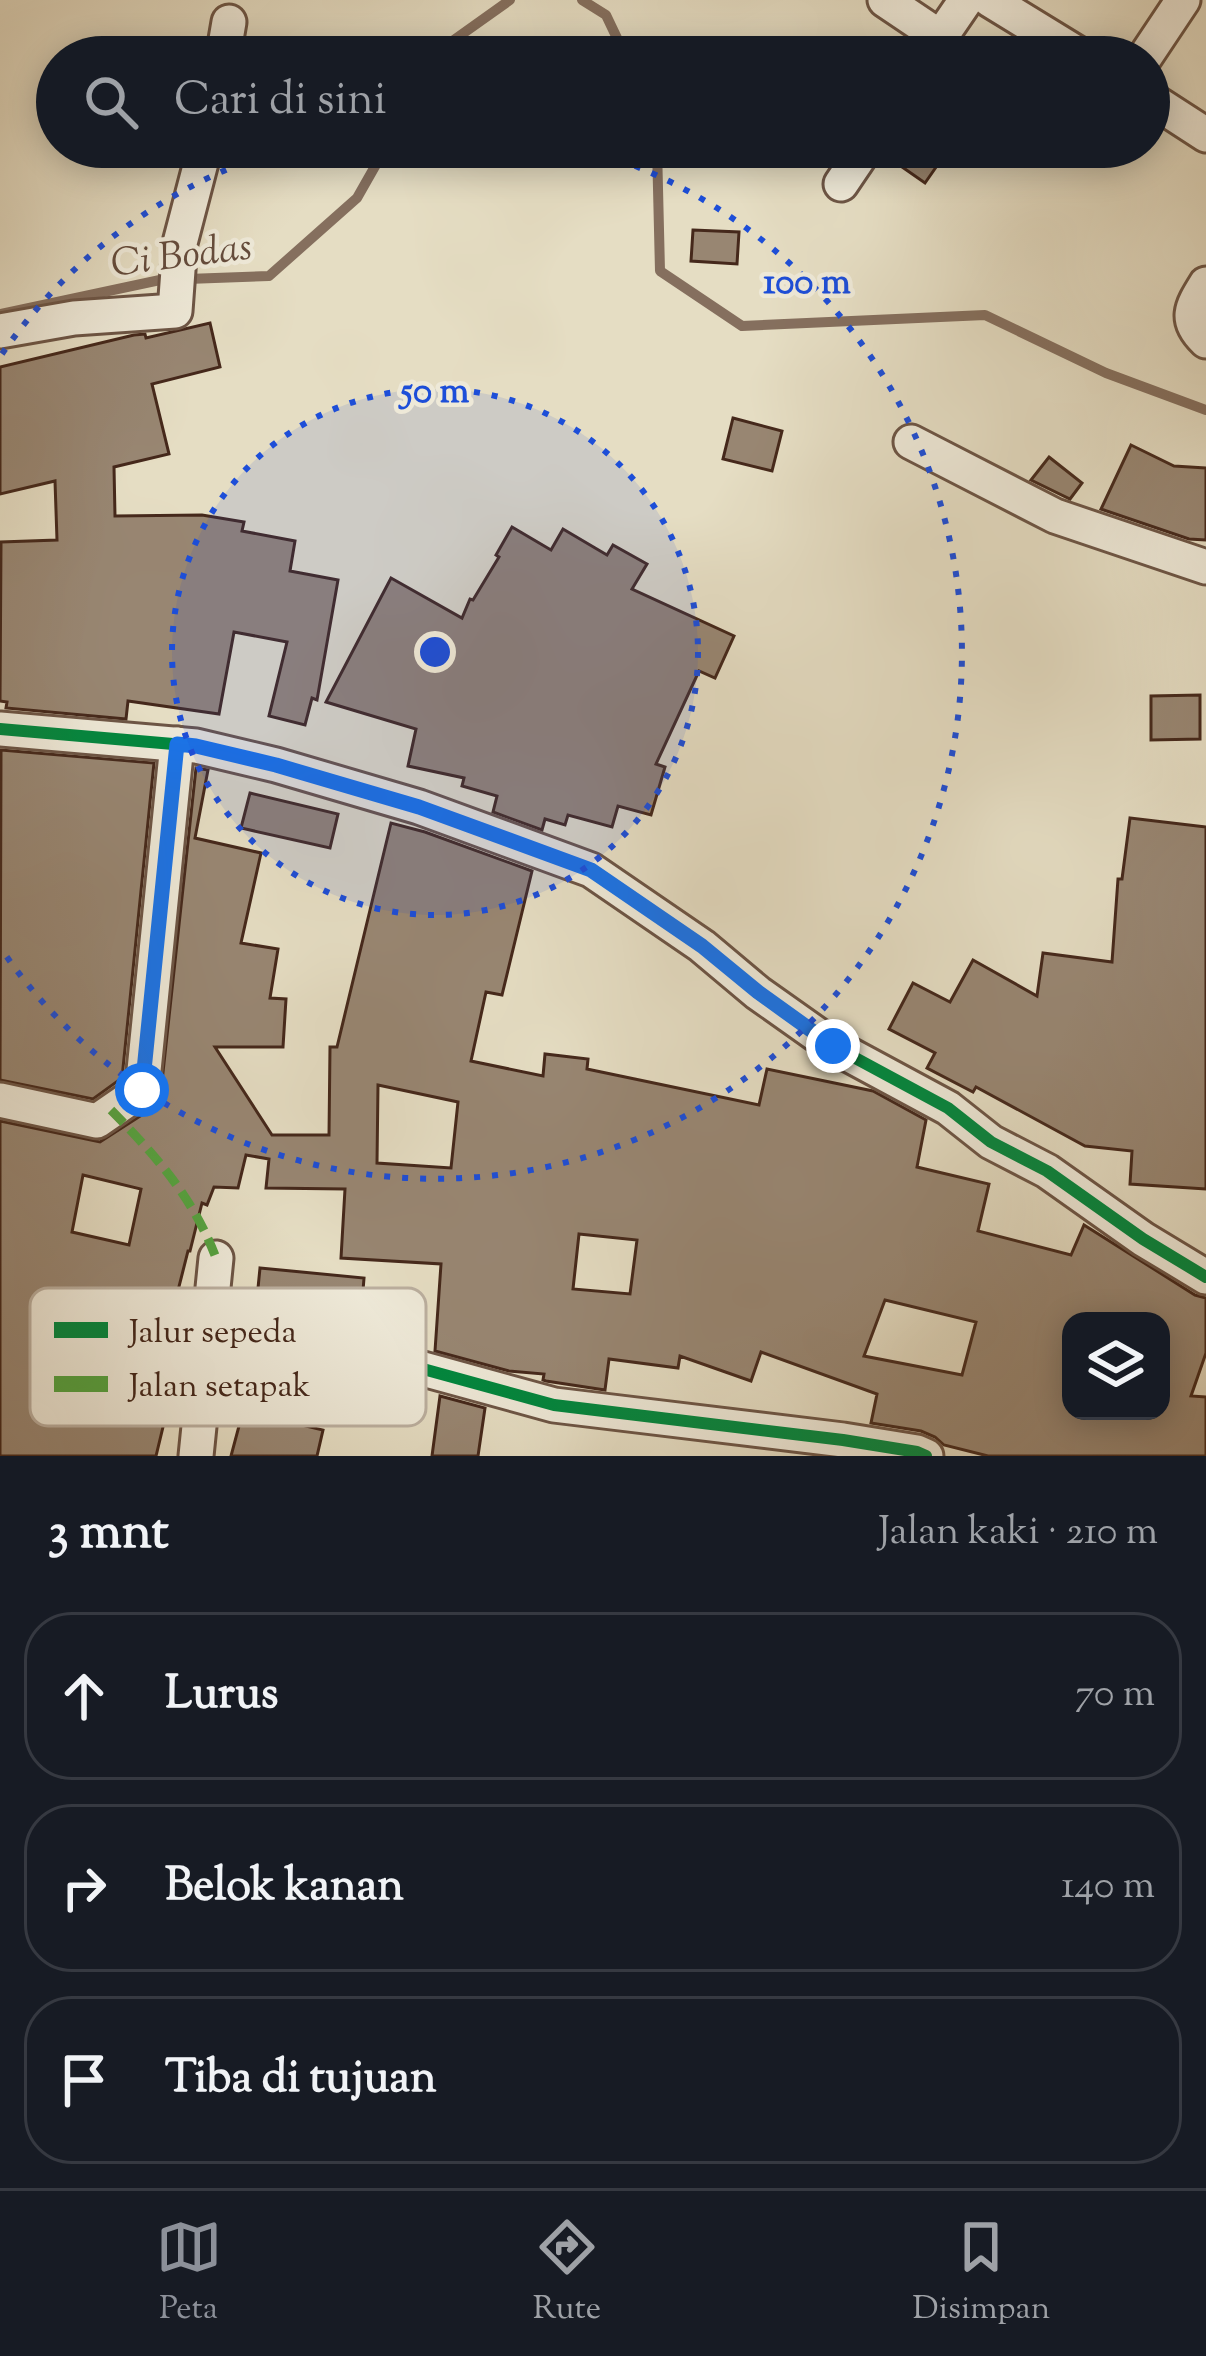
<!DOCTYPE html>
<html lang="id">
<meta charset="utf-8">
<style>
body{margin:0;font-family:"Sorts Mill Goudy",serif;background:#20242c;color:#f1f3f6}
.controls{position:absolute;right:36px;bottom:36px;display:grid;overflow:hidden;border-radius:24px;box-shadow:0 6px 30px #0003}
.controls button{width:108px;height:108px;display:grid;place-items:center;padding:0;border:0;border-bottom:3px solid #363941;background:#171b24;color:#f1f3f6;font:60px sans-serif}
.stop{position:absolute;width:36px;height:36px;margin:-27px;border:9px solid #1a73e8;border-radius:50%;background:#fff}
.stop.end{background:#1a73e8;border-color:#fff;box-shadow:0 3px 12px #0008}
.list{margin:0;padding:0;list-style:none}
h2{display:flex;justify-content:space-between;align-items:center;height:156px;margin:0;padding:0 48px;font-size:51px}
h2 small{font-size:39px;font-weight:400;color:#9ea1a6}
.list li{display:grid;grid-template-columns:78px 1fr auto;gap:36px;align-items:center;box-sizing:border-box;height:168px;margin:0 24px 24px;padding:0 24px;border:3px solid #363941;border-radius:48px}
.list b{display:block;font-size:45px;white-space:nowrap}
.list em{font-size:39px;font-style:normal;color:#9ea1a6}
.icon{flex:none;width:66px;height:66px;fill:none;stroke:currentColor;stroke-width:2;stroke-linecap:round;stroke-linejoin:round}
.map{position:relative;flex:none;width:1206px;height:1456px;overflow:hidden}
.search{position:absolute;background:#171b24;box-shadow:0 6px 30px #0003;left:36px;right:36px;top:36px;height:132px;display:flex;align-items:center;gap:30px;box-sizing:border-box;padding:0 42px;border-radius:66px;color:#9ea1a6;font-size:45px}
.sheet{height:732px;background:#171b24}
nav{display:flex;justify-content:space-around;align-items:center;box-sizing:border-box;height:168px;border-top:3px solid #363941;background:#171b24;font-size:33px;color:#9ea1a6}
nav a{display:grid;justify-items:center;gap:6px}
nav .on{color:#8c9099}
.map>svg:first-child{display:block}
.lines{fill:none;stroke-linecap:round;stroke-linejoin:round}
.stream{stroke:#856f5e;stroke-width:10}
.building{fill:#988672;stroke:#45281b;stroke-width:3;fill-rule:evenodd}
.street-casing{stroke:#6d5545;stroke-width:39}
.street{stroke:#eee9d8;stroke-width:33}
.quiet{stroke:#55a340;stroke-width:9;stroke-dasharray:18 9;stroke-linecap:butt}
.cycleway-casing{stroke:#eee9d8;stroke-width:20}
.cycleway{stroke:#00873e;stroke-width:12}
.route{stroke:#1a73e8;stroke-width:15}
.ring{fill:none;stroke:#1d4ed8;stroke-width:6;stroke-dasharray:6 12}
.labels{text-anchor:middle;stroke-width:9;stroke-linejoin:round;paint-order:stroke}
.water-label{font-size:39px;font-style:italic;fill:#654c3c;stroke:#eee9d8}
.key{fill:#eee9d8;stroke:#bbaf9f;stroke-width:3}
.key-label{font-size:33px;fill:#45281b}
.centre{fill:#1d4ed8;stroke:#eee9d8;stroke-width:6}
.ring-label{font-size:36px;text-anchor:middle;font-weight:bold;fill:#1d4ed8;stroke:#eee9d8;stroke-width:9;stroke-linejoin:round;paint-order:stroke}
</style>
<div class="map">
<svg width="1206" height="1456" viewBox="0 0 1206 1456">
<rect width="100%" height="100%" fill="#e5ddc3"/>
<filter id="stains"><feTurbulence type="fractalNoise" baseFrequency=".00167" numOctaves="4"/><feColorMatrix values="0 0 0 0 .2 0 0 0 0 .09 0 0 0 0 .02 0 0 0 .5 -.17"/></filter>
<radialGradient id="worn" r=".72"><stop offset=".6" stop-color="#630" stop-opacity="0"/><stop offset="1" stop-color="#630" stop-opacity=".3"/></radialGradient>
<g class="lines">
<g class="stream">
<path d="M 582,0 L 606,15 L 626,57"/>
<path d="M 439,57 L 444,47 L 510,0"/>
<path d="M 657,147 L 660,271 L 742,326 L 985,315 L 1106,373 L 1206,410"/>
<path d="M 0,314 L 160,280 L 269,276 L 357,198 L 386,147"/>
</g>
</g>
<g class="building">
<path d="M 887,147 L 950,147 L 925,183 L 885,155 Z"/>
<path d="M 693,230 L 739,232 L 737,264 L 691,261 Z"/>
<path d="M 210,323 L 220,367 L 152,384 L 169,454 L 114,467 L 115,516 L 202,515 L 244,522 L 242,531 L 295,541 L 290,571 L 338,580 L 317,700 L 312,698 L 305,725 L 269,716 L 287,642 L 234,632 L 219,714 L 128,701 L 126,719 L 6,708 L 7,702 L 0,701 L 1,542 L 57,540 L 55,481 L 0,494 L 0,367 L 134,335 L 145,334 L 146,338 Z"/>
<path d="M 733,418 L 782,431 L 772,471 L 723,459 Z"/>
<path d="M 1131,445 L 1174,466 L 1206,468 L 1206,540 L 1189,539 L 1101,509 Z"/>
<path d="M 1049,457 L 1082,483 L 1070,499 L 1031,480 Z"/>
<path d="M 512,527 L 551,550 L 563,529 L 607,555 L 613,545 L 647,564 L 632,589 L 734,636 L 715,678 L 699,671 L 656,764 L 665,767 L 651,815 L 618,806 L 612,827 L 568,815 L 565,825 L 545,819 L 542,830 L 493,812 L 497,796 L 462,786 L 464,778 L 408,766 L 416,729 L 326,702 L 391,578 L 462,618 L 470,599 L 473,600 L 499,557 L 496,555 Z"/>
<path d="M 1200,695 L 1200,739 L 1151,740 L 1151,696 Z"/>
<path d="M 1,750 L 154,763 L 122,1078 L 93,1099 L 0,1080 Z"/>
<path d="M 196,768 L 208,770 L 195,838 L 261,853 L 241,943 L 278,949 L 270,998 L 286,999 L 283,1047 L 215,1047 L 272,1135 L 329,1135 L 330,1047 L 337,1047 L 391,823 L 425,832 L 532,871 L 502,995 L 486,992 L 471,1061 L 543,1076 L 545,1054 L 588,1059 L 587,1069 L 759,1105 L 767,1069 L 873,1091 L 926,1120 L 917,1167 L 989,1184 L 978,1231 L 1071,1255 L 1084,1225 L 1195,1295 L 1206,1298 L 1206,1353 L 1191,1396 L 1206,1397 L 1206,1456 L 988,1456 L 944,1445 L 935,1437 L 921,1431 L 871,1423 L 877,1394 L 761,1352 L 751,1381 L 680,1356 L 678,1368 L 609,1359 L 605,1390 L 546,1381 L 543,1380 L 544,1374 L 509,1371 L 435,1351 L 441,1264 L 341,1258 L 345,1189 L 266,1188 L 269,1159 L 246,1155 L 238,1188 L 214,1187 L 207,1205 L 202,1203 L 190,1251 L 188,1251 L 169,1326 L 188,1330 L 183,1375 L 176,1373 L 156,1456 L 0,1456 L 0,1121 L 100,1142 L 154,1107 L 160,1100 ZM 378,1085 L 458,1102 L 451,1168 L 377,1163 ZM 83,1175 L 141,1189 L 129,1245 L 72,1232 ZM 579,1234 L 637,1240 L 630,1294 L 573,1289 ZM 885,1300 L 976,1322 L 962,1375 L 864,1356 ZM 1071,1321 L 1161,1321 L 1161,1411 L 1071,1411 Z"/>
<path d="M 250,793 L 338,814 L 330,848 L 241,828 Z"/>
<path d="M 1130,818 L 1206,827 L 1206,1189 L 1130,1184 L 1132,1151 L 1085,1146 L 976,1087 L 973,1092 L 927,1068 L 935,1053 L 889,1029 L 913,983 L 950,1002 L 973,960 L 1037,996 L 1043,953 L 1112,962 L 1118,879 L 1122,879 Z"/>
<path d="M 260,1268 L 364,1278 L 360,1328 L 255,1318 Z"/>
<path d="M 440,1396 L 485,1408 L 478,1456 L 432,1456 Z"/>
<path d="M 243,1411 L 323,1430 L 317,1456 L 231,1456 Z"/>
</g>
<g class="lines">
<defs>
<g id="street">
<path d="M 885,0 L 940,37"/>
<path d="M 990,0 L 1083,57"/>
<path d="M 223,57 L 229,22"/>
<path d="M 927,57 L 966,0"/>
<path d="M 1145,57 L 1183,0"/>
<path d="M 1149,98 L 1206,135"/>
<path d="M 841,184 L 866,147"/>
<path d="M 1206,284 C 1191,308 1184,320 1206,341"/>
<path d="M 0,331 L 74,318 L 175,311 L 180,243 L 205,147"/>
<path d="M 911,442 L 1055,516 L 1206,567"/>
<path d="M 0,729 L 196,746 L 276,765 L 419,807 L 591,870 L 702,946 L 758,993 L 833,1046 L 948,1108 L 991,1142 L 1047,1171 L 1143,1239 L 1206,1277"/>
<path d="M 0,1100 L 97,1121 L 142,1090 L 177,744"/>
<path d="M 206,1344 L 394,1361 L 554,1405 L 843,1440 L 917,1452 L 926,1456"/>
<path d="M 196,1456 L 216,1258"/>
</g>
</defs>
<use href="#street" class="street-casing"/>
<use href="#street" class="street"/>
<path class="quiet" d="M 111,1110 C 156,1156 193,1197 216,1258"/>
<defs>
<g id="cycleway">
<path d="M 0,729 L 196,746 L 276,765 L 419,807 L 591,870 L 702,946 L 758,993 L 833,1046 L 948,1108 L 991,1142 L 1047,1171 L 1143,1239 L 1206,1277"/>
<path d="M 206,1344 L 394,1361 L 554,1405 L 843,1440 L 917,1452 L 926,1456"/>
</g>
</defs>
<use href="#cycleway" class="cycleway-casing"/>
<use href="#cycleway" class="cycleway"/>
</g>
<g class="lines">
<path class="route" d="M 142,1090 L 177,744 L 196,746 L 276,765 L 419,807 L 591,870 L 702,946 L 758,992 L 833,1046"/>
</g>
<circle cx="435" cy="652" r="263" fill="#1d4ed8" fill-opacity=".12"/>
<g class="ring">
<circle cx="435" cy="652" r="263"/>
<path d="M2 354A526 526 0 0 1 286 148M584 148A526 526 0 1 1 2 950"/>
</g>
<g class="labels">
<g class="water-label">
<text transform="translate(181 253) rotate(-7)" y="14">Ci Bodas</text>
</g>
</g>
<rect x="30" y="1288" width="396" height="138" rx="18" class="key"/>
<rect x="54" y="1322" width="54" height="16" fill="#00873e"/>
<rect x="54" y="1376" width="54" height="16" fill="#55a340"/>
<g class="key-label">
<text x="129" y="1342">Jalur sepeda</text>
<text x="129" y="1396">Jalan setapak</text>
</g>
<circle cx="435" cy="652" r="18" class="centre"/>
<g class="ring-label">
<text x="807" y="293">100 m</text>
<text x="435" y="402">50 m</text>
</g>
<rect width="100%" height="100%" filter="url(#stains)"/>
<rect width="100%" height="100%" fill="url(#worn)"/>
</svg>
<div class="controls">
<button><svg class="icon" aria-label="layers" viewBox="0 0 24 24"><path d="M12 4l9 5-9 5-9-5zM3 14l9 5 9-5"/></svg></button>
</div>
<div class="stop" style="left:142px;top:1090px"></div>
<div class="stop end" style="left:833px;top:1046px"></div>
<div class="search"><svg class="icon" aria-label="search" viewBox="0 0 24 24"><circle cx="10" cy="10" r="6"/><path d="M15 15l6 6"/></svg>Cari di sini</div>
</div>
<section class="sheet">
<h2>3 mnt<small>Jalan kaki · 210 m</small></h2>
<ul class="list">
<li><svg class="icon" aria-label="ahead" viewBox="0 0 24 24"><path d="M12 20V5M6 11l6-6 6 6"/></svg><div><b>Lurus</b></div><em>70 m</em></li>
<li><svg class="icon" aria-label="right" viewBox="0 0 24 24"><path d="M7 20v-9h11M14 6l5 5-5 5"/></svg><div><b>Belok kanan</b></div><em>140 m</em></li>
<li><svg class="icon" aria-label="arrive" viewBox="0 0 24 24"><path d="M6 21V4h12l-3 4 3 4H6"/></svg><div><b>Tiba di tujuan</b></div></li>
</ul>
</section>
<nav>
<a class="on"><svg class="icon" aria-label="map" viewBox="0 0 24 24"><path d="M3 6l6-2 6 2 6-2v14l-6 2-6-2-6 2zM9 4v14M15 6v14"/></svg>Peta</a>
<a><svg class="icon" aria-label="directions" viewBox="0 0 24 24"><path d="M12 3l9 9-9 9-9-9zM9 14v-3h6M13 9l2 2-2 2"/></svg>Rute</a>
<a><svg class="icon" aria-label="saved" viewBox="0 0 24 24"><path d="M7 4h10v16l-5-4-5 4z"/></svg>Disimpan</a>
</nav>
